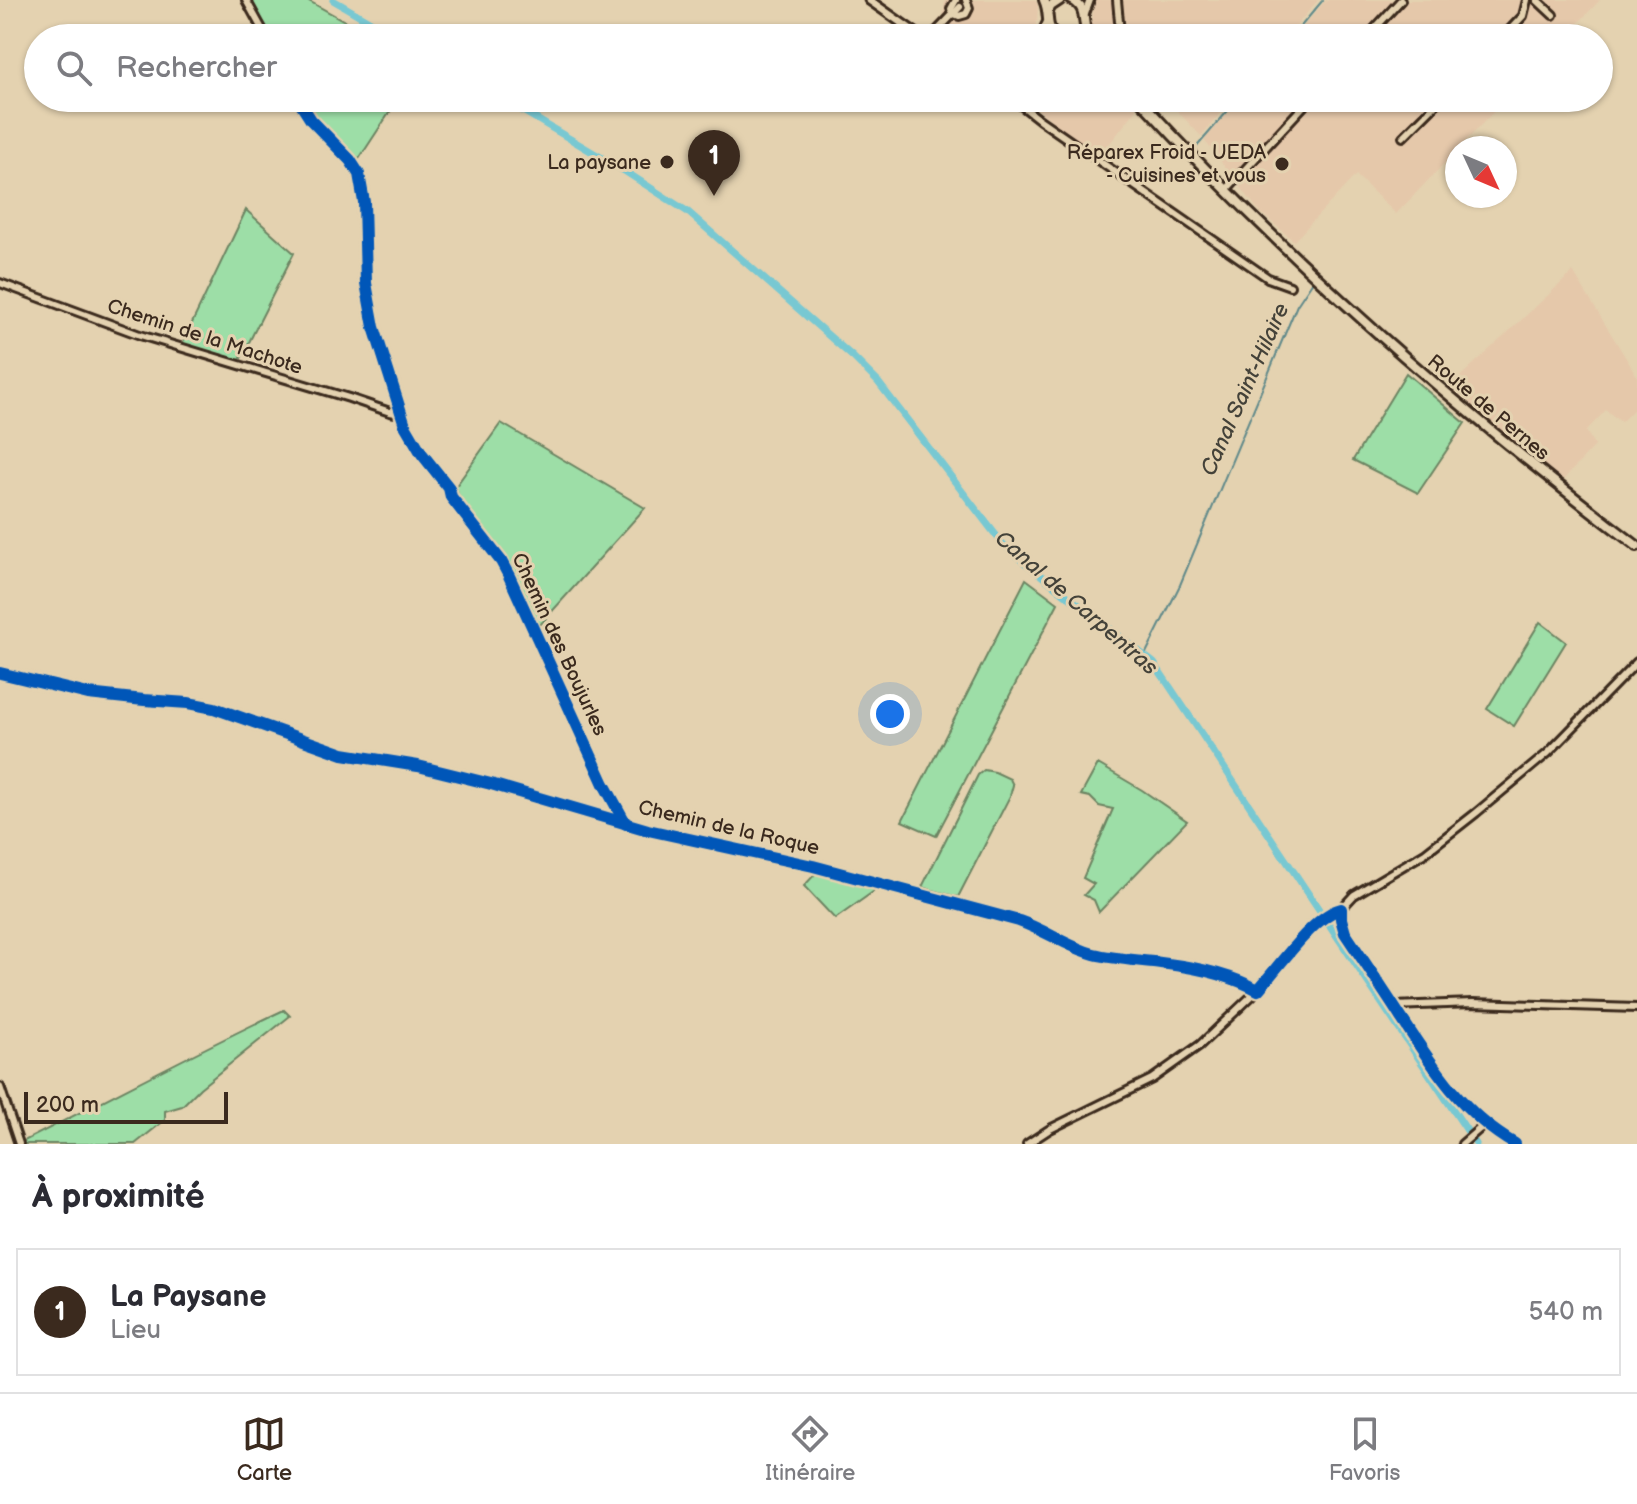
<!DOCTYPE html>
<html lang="fr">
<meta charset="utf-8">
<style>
body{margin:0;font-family:"Balsamiq Sans",sans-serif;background:#f2f2f3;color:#2b2b33}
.compass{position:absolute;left:1445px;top:136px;width:72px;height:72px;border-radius:50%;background:#fff;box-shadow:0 2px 6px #0004;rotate:134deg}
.scale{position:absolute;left:24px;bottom:20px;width:204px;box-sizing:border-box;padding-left:8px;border:4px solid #3b2a1e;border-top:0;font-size:22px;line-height:28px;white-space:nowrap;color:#3b2a1e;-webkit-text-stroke:6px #e4d2b0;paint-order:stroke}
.you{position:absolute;left:890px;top:714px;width:28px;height:28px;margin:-20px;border:6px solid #fff;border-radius:50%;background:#1a73e8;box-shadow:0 0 0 12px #1a73e833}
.badge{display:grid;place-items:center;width:52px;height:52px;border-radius:50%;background:#3b2a1e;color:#fff;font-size:26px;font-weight:700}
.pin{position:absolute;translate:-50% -66px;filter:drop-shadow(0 2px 4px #0008)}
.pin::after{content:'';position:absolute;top:42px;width:28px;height:24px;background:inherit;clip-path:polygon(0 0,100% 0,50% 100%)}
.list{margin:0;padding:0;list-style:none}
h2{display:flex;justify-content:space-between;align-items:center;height:104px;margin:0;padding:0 32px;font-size:34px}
h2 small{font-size:26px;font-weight:400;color:#7c7c81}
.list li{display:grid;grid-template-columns:52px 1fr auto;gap:24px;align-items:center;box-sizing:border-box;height:128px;margin:0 16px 16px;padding:0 16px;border:2px solid #e1e1e2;border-radius:0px}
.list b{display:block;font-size:30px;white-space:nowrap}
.list p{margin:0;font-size:26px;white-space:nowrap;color:#7c7c81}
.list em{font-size:26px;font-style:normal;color:#7c7c81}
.icon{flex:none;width:44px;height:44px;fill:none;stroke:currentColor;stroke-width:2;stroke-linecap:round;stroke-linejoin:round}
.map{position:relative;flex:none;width:1637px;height:1144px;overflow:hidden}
.search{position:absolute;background:#fff;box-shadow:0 2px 6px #0004;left:24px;right:24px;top:24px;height:88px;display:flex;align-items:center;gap:20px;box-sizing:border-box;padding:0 28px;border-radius:44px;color:#7c7c81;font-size:30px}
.sheet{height:248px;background:#fff}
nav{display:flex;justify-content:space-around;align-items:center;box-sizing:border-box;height:112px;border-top:2px solid #e1e1e2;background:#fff;font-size:22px;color:#7c7c81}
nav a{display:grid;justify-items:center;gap:4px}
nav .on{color:#3b2a1e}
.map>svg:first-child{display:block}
.built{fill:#e5c8aa}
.green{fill:#9ddea7;stroke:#6c8462;stroke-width:2}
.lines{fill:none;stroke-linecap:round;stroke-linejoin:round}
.stream{stroke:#60898a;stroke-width:2}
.canal{stroke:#78c8d2;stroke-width:7}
.minor-casing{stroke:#3b2a1e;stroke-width:12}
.tertiary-casing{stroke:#3b2a1e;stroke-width:13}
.secondary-casing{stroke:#3b2a1e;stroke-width:14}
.minor{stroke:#e4d2b0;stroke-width:6}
.tertiary{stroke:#e4d2b0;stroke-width:7}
.secondary{stroke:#e4d2b0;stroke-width:8}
.cycleway-casing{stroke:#e4d2b0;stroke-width:17}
.cycleway{stroke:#0057b8;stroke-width:12}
.poi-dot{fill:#3b2a1e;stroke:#e4d2b0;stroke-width:3}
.labels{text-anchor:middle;stroke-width:6;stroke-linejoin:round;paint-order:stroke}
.poi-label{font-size:20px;fill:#3b2a1e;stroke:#e4d2b0;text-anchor:end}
.street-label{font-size:20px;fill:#3b2a1e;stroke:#e4d2b0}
.water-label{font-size:22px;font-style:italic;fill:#444239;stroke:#e4d2b0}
</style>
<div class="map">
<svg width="1637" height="1144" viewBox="0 0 1637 1144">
<rect width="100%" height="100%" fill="#e4d2b0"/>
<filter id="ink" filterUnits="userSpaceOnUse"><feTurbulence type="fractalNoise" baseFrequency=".0125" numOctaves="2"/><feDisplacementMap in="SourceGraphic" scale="16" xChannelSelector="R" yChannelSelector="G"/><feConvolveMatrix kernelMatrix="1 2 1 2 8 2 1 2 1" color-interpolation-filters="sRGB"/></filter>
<g filter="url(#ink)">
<g class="built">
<path d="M 945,0 L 1035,0 L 1038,5 L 1036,38 L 938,38 L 924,29 L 931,28 L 943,16 Z"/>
<path d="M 1090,0 L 1318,0 L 1286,38 L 1095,38 L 1090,34 L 1094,5 Z"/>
<path d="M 1326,0 L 1600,0 L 1564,38 L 1293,38 Z"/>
<path d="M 1023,98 L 1125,98 L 1137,109 L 1099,157 L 1049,121 L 1050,119 Z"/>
<path d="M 1165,98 L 1234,98 L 1201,136 Z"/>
<path d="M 1241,98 L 1507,98 L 1459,148 L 1457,148 L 1457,150 L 1396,214 L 1356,175 L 1294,241 L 1260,212 L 1204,140 Z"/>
<path d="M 1573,272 L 1637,376 L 1637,406 L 1621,422 L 1606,410 L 1586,431 L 1595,446 L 1561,482 L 1450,386 Z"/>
</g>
<g class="green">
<path d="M 248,0 L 307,0 L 375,38 L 269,38 Z"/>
<path d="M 301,98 L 399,98 L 357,162 C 336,142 314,123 301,98 Z"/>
<path d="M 246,210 L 294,253 L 240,360 L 182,344 Z"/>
<path d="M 1406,373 L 1465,423 L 1418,493 L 1353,460 Z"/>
<path d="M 501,423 L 645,508 L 539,626 L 516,574 L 501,551 L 459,497 L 456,486 Z"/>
<path d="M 1026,579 L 1058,603 L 936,836 L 902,821 Z"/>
<path d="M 1540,622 L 1566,642 L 1514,726 L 1487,709 Z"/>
<path d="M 1098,764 L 1142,790 L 1187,821 L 1099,912 L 1094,900 L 1084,895 L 1094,884 L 1083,878 L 1113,809 L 1099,806 L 1090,797 L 1081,795 Z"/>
<path d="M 984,770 L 995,772 L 1010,779 L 1013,785 L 1010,796 L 958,897 L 922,887 L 978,775 Z"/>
<path d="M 817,872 L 824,872 L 877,889 L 835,919 L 804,886 Z"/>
<path d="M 284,1010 L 290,1016 L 200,1088 L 182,1106 L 165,1111 L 165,1120 L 135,1144 L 23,1144 L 22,1142 C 110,1098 196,1051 284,1010 Z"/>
</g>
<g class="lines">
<g class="stream">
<path d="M 1291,38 L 1323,0"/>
<path d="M 1193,151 L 1239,98"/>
<path d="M 1145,655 L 1180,585 L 1297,305 L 1313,281"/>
</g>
<g class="canal">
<path d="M 333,0 L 398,38"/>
<path d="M 501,98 L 626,172 L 688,212 L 853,357 L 878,382 L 1002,543 L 1020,559 L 1154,663 L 1476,1144"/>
</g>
<defs>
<g id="minor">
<path d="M 246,0 L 267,38"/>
<path d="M 956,0 L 951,9 L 954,14 L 959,16 L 966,14 L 969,8 L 966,0"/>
<path d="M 1117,0 L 1120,33 L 1122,38"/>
<path d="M 1537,0 L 1553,15"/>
<path d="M 1085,14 L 1090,0"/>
<path d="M 930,38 L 960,7"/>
<path d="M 1366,38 L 1401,0"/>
<path d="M 1502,38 L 1523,16 L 1527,0"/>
<path d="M 297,98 L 311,120 L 350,160 L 359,174 L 364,202 L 366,283 L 374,327 L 405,425 L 422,454 L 449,488 L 451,497 L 501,561 L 509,576 L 604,784 L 626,824"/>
<path d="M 1012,98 L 1040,120 L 1268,278 L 1290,286"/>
<path d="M 1403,137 L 1442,98"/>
<path d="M 1226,190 L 1311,98"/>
<path d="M 0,283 L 140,335 L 349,398 L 390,412 L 401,414"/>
<path d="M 0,673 L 88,694 L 144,700 L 188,703 L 214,708 L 343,754 L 418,766 L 491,784 L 648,830 L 813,866 L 1019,921 C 1045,930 1068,947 1094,954 C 1118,960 1144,960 1168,964 C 1199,968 1231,975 1258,990"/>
<path d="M 1341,909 L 1341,919 L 1345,933 C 1363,960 1382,988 1400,1016 C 1431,1064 1463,1115 1515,1144"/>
<path d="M 1393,1006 L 1473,1003 L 1637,1008"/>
<path d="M 0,1087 L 19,1144"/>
<path d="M 1027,1144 L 1050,1129 L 1152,1079 L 1200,1045 L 1258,990 L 1319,921 L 1334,910 L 1341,909 L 1354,895 L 1425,853 L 1476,813 L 1548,753 L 1637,662"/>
<path d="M 1462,1144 L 1485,1124"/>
</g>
<g id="tertiary">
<path d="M 869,0 L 923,38"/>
<path d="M 1040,38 L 1047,23"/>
</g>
<g id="secondary">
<path d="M 1044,0 C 1053,19 1039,35 1070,38"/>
<path d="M 1072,0 C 1090,9 1080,24 1089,38"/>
<path d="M 1048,11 L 1051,6 L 1060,0"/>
<path d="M 1138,98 C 1290,263 1459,411 1637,546"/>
</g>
</defs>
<use href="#minor" class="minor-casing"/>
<use href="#tertiary" class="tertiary-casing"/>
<use href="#secondary" class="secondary-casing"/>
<use href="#minor" class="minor"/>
<use href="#tertiary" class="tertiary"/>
<use href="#secondary" class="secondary"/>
<defs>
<g id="cycleway">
<path d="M 297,98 L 311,120 L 350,160 L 359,174 L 364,202 L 366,283 L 374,327 L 405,425 L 422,454 L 449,488 L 451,497 L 501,561 L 509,576 L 604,784 L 626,824"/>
<path d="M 0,673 L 88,694 L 144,700 L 188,703 L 214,708 L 343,754 L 418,766 L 491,784 L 648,830 L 813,866 L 1019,921 C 1045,930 1068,947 1094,954 C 1118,960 1144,960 1168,964 C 1199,968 1231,975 1258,990 C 1278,968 1314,915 1341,909 L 1341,919 L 1345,933 C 1363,960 1382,988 1400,1016 C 1431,1064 1463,1115 1515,1144"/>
</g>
</defs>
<use href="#cycleway" class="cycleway-casing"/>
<use href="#cycleway" class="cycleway"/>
</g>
</g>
<g class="poi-dot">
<circle cx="667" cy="162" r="8"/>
<circle cx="1282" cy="164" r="8"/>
</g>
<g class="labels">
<g class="poi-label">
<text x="1266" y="159">Réparex Froid - UEDA<tspan x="1266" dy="23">- Cuisines et vous</tspan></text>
<text x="651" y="169">La paysane</text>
</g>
<g class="street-label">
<text transform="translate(205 336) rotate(18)" y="7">Chemin de la Machote</text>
<text transform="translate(1489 407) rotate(40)" y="7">Route de Pernes</text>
<text transform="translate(560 644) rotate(65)" y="7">Chemin des Boujurles</text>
<text transform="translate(729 827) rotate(13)" y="7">Chemin de la Roque</text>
</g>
<g class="water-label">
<text transform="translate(1244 389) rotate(-66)" y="8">Canal Saint-Hilaire</text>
<text transform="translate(1077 602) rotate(41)" y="8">Canal de Carpentras</text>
</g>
</g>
</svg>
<svg class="compass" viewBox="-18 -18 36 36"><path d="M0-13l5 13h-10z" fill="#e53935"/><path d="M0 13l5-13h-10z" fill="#7c7c81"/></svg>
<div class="scale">200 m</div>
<div class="you"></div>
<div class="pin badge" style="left:714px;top:196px">1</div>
<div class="search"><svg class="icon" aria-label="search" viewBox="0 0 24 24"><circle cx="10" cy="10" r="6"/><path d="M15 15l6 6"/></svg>Rechercher</div>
</div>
<section class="sheet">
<h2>À proximité<small></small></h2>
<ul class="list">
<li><span class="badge">1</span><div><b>La Paysane</b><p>Lieu</p></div><em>540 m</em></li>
</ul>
</section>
<nav>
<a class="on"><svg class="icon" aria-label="map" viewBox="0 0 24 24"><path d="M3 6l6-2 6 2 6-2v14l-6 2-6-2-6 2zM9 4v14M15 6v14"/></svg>Carte</a>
<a><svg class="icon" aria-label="directions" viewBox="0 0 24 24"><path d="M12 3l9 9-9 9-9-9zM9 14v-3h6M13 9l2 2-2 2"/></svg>Itinéraire</a>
<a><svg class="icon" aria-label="saved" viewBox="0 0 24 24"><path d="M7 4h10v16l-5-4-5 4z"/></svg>Favoris</a>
</nav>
